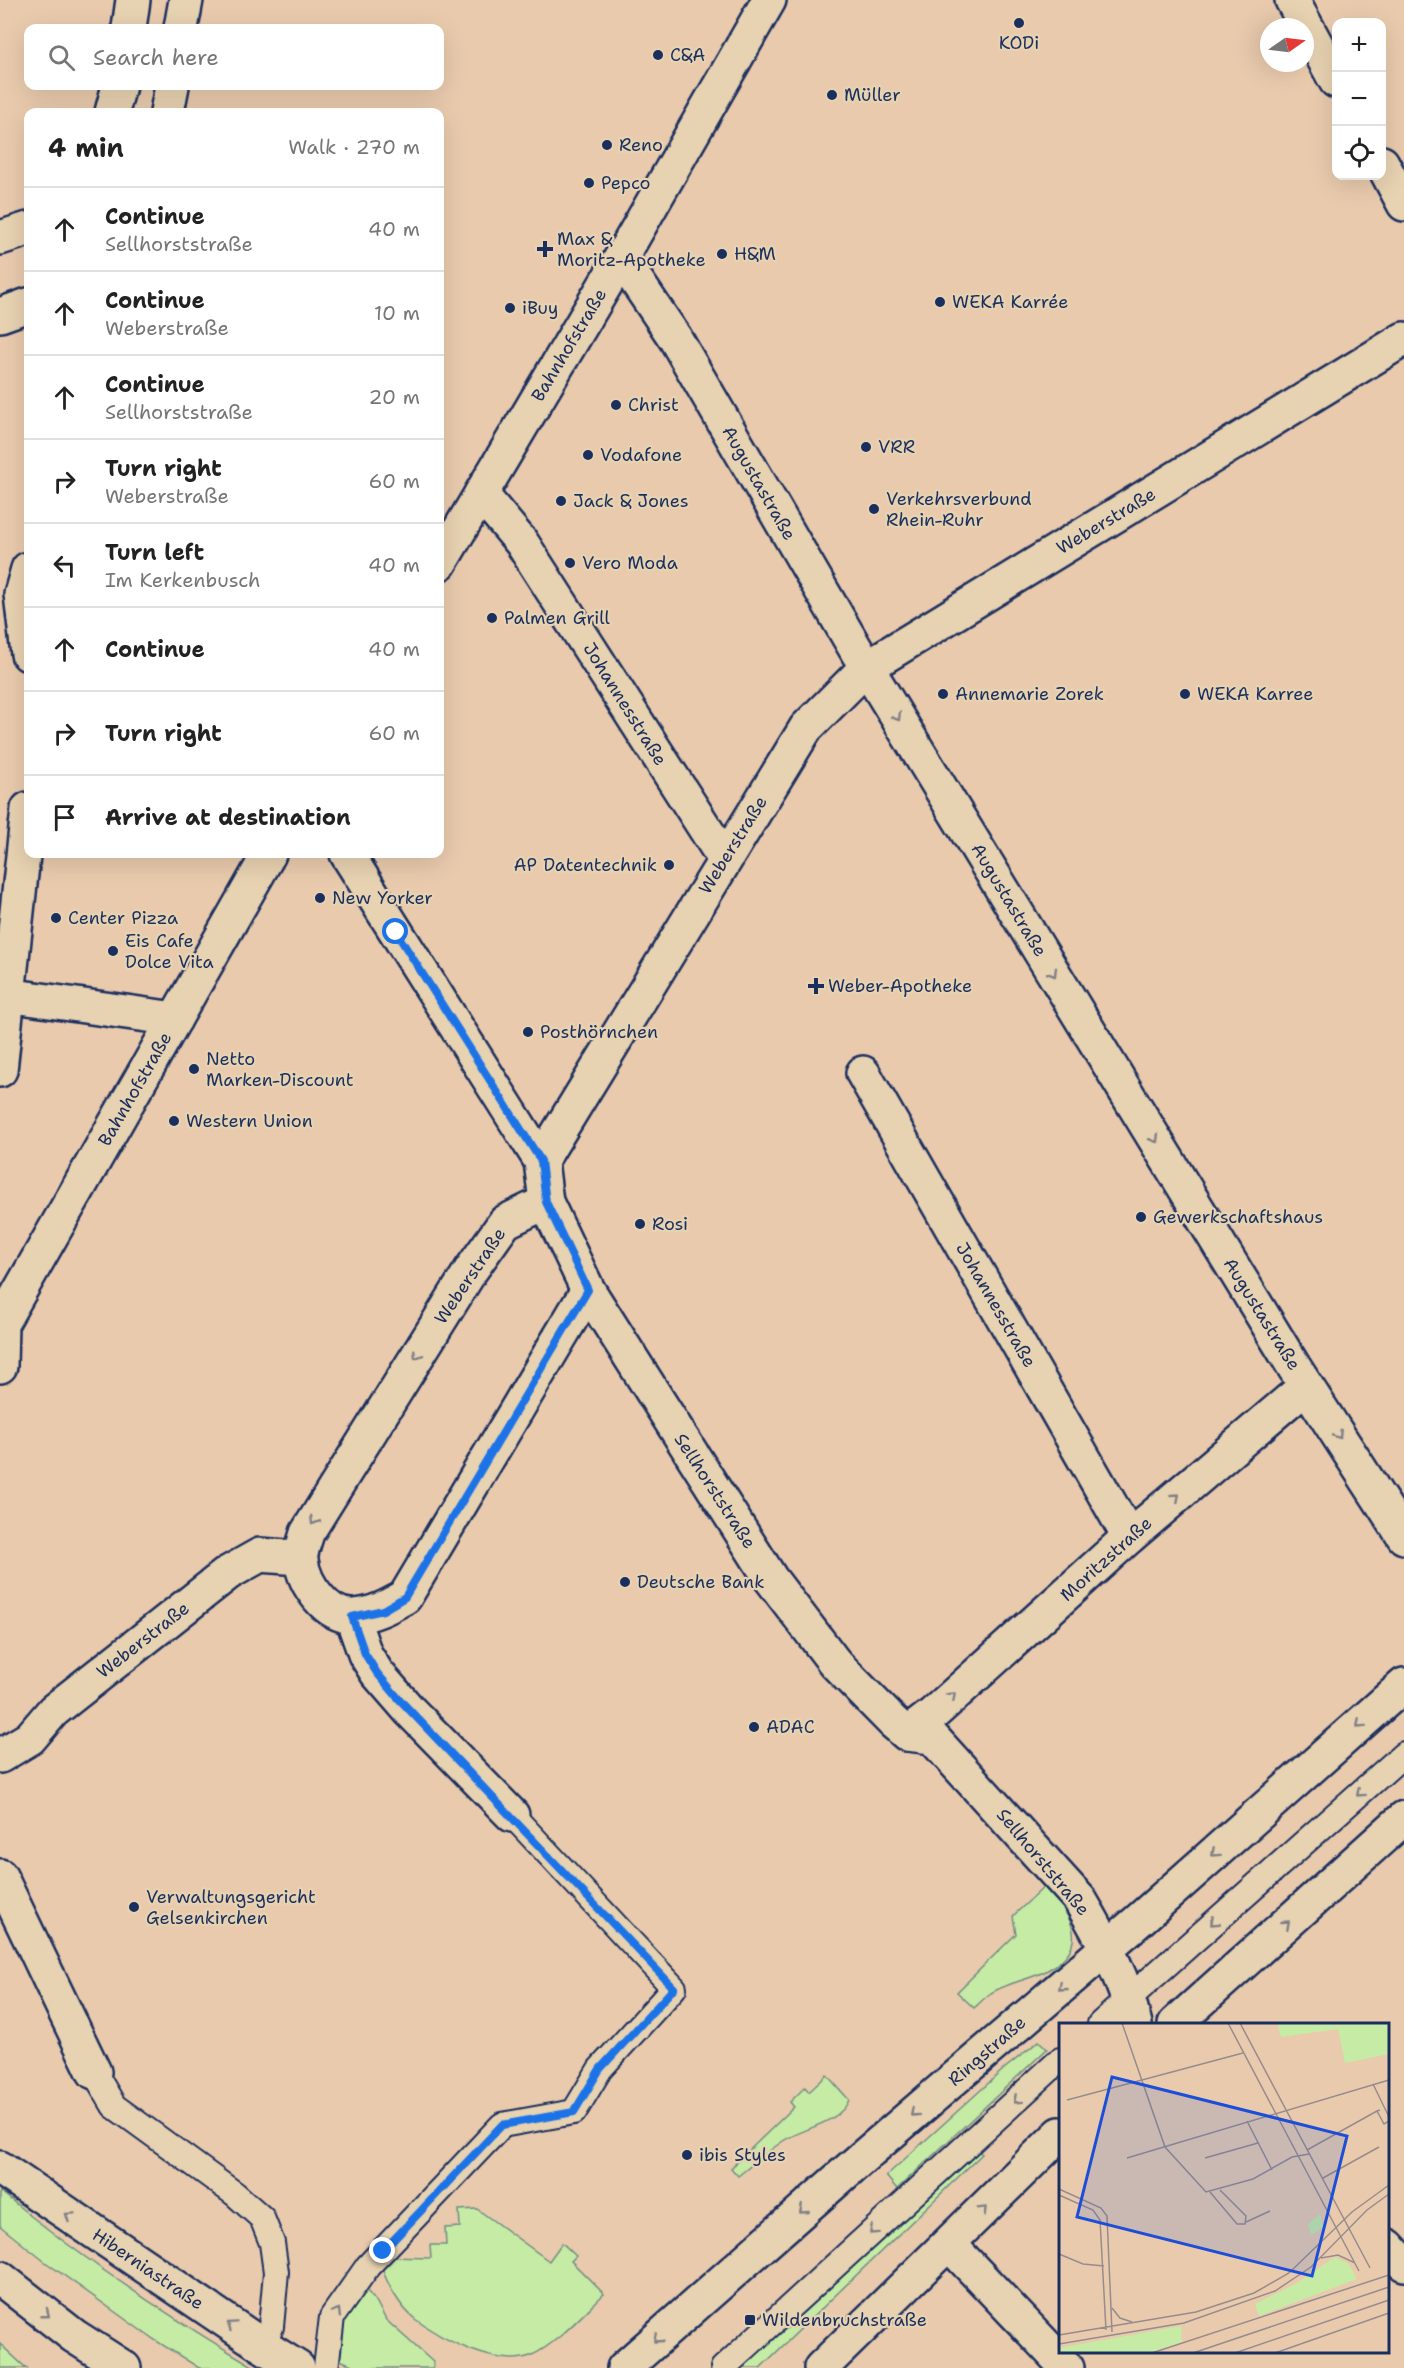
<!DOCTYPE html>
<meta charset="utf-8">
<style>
body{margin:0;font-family:"Shantell Sans",sans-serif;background:#f6f6f6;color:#222}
.controls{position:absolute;right:18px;top:18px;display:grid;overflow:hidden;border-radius:12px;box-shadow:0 6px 24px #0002}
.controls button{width:54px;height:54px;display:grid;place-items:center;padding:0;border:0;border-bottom:2px solid #e0e0e0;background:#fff;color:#222;font:30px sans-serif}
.compass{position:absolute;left:1260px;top:18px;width:54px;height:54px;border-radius:50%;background:#fff;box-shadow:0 6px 24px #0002;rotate:76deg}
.stop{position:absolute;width:18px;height:18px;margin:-14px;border:4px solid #1a73e8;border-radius:50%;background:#fff}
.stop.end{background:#1a73e8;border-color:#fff;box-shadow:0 2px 6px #0008}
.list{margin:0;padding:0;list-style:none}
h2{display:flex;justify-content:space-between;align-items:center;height:78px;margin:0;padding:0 24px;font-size:26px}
h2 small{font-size:20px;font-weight:400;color:#767676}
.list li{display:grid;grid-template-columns:39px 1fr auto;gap:18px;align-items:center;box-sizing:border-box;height:84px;padding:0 24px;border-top:2px solid #e0e0e0}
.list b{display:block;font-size:22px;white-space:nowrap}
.list p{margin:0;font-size:20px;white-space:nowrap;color:#767676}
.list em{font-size:20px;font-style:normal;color:#767676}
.icon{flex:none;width:33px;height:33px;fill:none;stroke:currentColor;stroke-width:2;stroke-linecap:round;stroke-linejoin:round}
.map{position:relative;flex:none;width:1404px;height:2368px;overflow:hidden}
.search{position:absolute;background:#fff;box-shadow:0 6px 24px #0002;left:24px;top:24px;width:420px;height:66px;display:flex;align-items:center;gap:15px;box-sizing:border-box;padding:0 21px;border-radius:12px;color:#767676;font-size:22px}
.panel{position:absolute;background:#fff;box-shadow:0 6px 24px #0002;left:24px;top:108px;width:420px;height:750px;border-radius:12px}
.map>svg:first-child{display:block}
.green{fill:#c6eba5;stroke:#708d82;stroke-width:1.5}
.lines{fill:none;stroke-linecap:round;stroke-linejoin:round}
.lane-casing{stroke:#1b2f5e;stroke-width:28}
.street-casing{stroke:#1b2f5e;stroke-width:38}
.secondary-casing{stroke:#1b2f5e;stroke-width:38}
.primary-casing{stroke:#1b2f5e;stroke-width:38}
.lane{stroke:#e7d2b1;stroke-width:24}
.street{stroke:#e7d2b1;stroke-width:33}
.secondary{stroke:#e7d2b1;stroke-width:33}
.primary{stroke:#e7d2b1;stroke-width:33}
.oneway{stroke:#818088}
.route{stroke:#1a73e8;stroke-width:8}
.poi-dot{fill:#1b2f5e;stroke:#e7d2b1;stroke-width:2}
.labels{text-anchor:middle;stroke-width:4.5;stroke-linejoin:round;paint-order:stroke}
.poi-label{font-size:18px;fill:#1b2f5e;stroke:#e7d2b1;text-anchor:start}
.street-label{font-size:18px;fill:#1b2f5e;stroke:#e7d2b1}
.inset-road{fill:none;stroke:#978c8d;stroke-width:1.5}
.view{fill:#1d4ed8;fill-opacity:0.15;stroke:#1d4ed8;stroke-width:3}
.inset-edge{fill:none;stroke:#1b2f5e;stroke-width:3}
</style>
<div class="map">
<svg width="1404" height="2368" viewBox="0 0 1404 2368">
<rect width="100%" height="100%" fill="#e9caad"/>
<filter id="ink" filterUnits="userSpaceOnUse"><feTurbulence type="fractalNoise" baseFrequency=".0167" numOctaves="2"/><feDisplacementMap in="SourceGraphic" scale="12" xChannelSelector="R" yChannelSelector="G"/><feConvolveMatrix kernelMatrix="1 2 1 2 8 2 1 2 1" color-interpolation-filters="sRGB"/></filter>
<g filter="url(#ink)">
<g class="green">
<path d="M 1045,1886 C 1073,1916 1092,1948 1044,1972 C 1027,1980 1007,1983 991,1993 C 985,1997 979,2004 974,2008 L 957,1992 L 1016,1934 L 1013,1916 Z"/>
<path d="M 1039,2041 L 1047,2049 L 897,2189 L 886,2176 L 1004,2069 Z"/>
<path d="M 827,2075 L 849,2100 C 839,2124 802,2128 783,2141 C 767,2152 753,2164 738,2176 L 731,2168 L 794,2107 L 790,2102 L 805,2087 L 809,2092 Z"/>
<path d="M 976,2148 L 982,2154 L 760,2368 L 741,2368 Z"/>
<path d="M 0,2191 C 80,2258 166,2315 256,2368 L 199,2368 L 150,2337 L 44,2261 L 0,2226 Z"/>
<path d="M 477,2209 L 549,2261 L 562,2243 L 576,2256 L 571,2261 L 604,2294 C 583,2314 556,2345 530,2356 C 497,2368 441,2339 415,2319 C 399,2306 387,2284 381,2265 L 386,2257 L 431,2258 L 430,2245 L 446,2245 L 445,2228 L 460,2227 L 459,2210 Z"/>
<path d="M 363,2286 L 377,2303 L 386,2320 L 433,2362 L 433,2368 L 359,2368 L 340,2360 L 340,2326 Z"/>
<path d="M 0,2344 L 25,2367 L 28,2368 L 0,2368 Z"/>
</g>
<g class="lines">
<defs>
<g id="lane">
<path d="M 1100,2024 L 1404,1754"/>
<path d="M 94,2072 L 114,2106 L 235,2194 L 262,2218 L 272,2243 L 276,2272 L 271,2327 L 263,2346"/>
<path d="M 326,2368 L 332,2317 L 368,2266 L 502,2125 L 574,2112 L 600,2069 L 674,1988 L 512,1815"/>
<path d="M 723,2368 L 1060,2060"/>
</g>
<g id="street">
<path d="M 1292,0 L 1336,81"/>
<path d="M 1382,163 L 1404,204"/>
<path d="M 621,258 L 675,338 L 858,653 L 1294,1367 L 1404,1537"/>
<path d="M 481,494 L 522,543 L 724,858"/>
<path d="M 440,563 L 621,258 L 769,0"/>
<path d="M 28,569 L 21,594 L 28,654"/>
<path d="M 347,854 L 541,1161"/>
<path d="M 0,994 L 175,1019"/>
<path d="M 0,1070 L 28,809"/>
<path d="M 863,1073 L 1129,1537"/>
<path d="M 546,1202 L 505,1222 L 471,1270 L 307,1533 C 305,1541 300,1552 301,1560 C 304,1584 327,1618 354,1616 C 373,1615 389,1606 405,1597 L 588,1290"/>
<path d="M 0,1366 L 1,1324 L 269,854"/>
<path d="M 352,1617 L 365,1654 L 377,1673 L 410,1711 L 512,1815"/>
<path d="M 907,1734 L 933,1714 L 1129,1537 L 1306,1386"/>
<path d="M 0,1756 L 30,1738 L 53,1711 L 228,1573 L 260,1555 L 300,1558"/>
<path d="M 0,1876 L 94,2072"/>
<path d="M 1135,2024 C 1125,1980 1103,1939 1080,1900 L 932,1737 L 907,1734 L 893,1722 L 835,1663 L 771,1579 L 588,1290 L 546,1202 L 541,1161 L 806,728 L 867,667 L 1404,339"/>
<path d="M 949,2244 L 1067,2368"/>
<path d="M 1388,2246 L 1404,2264"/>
</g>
<g id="secondary">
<path d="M 129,28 L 133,0"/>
<path d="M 181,28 L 186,0"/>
<path d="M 112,112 L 119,86"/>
<path d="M 167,112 L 172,86"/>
<path d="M 0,238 L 28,229"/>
<path d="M 0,315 L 28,305"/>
<path d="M 0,2168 L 263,2346 L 298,2368"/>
<path d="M 0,2278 L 74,2336 L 124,2368"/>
</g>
<g id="primary">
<path d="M 1175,2024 L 1404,1818"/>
<path d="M 624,2368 L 863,2157 L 1138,1921 L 1404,1685"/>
<path d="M 821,2368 L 1060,2134"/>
</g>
</defs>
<use href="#lane" class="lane-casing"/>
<use href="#street" class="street-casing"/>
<use href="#secondary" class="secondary-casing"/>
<use href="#primary" class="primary-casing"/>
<use href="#lane" class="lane"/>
<use href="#street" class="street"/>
<use href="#secondary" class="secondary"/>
<use href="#primary" class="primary"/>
</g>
<defs><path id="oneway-chevron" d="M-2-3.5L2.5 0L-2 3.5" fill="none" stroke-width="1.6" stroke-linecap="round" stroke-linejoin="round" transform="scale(1.5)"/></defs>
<g class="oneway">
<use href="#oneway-chevron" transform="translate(897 717) rotate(59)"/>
<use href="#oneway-chevron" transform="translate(1053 973) rotate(59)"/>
<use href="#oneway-chevron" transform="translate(1155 1139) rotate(59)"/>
<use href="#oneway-chevron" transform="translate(417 1355) rotate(122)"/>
<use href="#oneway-chevron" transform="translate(1338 1435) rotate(57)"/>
<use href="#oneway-chevron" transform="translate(1176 1497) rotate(-41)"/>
<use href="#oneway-chevron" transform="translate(314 1521) rotate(122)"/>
<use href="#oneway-chevron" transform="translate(952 1696) rotate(-42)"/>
<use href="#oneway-chevron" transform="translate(1360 1724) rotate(138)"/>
<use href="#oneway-chevron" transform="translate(1360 1793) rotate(138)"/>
<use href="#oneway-chevron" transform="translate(1215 1853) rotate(138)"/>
<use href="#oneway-chevron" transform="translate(1214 1922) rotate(138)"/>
<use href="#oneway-chevron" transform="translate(1286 1924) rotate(-42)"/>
<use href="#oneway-chevron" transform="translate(1062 1987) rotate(139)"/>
<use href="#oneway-chevron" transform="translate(1017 2100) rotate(138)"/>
<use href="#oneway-chevron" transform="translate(914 2113) rotate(139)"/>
<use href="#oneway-chevron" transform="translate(803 2210) rotate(139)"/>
<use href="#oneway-chevron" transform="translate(983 2210) rotate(-45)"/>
<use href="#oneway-chevron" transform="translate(69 2216) rotate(-146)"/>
<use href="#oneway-chevron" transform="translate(873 2231) rotate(138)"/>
<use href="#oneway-chevron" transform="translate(337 2312) rotate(-59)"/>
<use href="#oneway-chevron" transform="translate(46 2314) rotate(38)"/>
<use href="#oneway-chevron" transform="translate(231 2325) rotate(-146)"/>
<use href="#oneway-chevron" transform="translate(657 2339) rotate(139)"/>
</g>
</g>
<g class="lines" filter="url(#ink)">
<path class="route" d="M 383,2251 L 502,2125 L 574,2112 L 600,2069 L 674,1988 L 399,1699 L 377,1673 L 365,1654 L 352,1617 L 383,1610 L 405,1597 L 588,1290 L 546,1202 L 541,1161 L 396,932"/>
</g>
<g class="poi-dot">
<circle cx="1019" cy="23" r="6"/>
<circle cx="658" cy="55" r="6"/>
<circle cx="832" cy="95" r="6"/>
<circle cx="607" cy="145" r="6"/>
<circle cx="589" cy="183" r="6"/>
<path d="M542 240h6v6h6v6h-6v6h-6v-6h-6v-6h6z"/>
<circle cx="722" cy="254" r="6"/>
<circle cx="940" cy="302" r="6"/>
<circle cx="510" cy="308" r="6"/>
<circle cx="616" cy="405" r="6"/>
<circle cx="866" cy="447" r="6"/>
<circle cx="588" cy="455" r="6"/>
<circle cx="561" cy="501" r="6"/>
<circle cx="874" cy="509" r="6"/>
<circle cx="570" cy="563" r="6"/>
<circle cx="492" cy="618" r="6"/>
<circle cx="943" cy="694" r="6"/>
<circle cx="1185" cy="694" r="6"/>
<circle cx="669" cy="865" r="6"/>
<circle cx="320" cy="898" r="6"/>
<circle cx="56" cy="918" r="6"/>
<circle cx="113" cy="951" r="6"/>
<path d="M813 977h6v6h6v6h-6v6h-6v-6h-6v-6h6z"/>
<circle cx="528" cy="1032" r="6"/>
<circle cx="194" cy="1069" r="6"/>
<circle cx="174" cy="1121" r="6"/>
<circle cx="1141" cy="1217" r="6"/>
<circle cx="640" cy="1224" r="6"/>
<circle cx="625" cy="1582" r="6"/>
<circle cx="754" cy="1727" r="6"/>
<circle cx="134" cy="1907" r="6"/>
<circle cx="687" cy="2155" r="6"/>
<rect x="744" y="2314" width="12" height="12" rx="3"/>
</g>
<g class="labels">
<g class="poi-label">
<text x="1019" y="49" text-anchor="middle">KODi</text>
<text x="670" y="61">C&amp;A</text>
<text x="844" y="101">Müller</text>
<text x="619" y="151">Reno</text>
<text x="601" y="189">Pepco</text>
<text x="557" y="245">Max &amp;<tspan x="557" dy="21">Moritz-Apotheke</tspan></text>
<text x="734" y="260">H&amp;M</text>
<text x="952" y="308">WEKA Karrée</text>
<text x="522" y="314">iBuy</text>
<text x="628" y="411">Christ</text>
<text x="878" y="453">VRR</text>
<text x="600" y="461">Vodafone</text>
<text x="886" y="505">Verkehrsverbund<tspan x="886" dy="21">Rhein-Ruhr</tspan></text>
<text x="573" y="507">Jack &amp; Jones</text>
<text x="582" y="569">Vero Moda</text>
<text x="504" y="624">Palmen Grill</text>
<text x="955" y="700">Annemarie Zorek</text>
<text x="1197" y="700">WEKA Karree</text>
<text x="657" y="871" text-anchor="end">AP Datentechnik</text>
<text x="332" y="904">New Yorker</text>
<text x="68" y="924">Center Pizza</text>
<text x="125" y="947">Eis Cafe<tspan x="125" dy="21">Dolce Vita</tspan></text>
<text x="828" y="992">Weber-Apotheke</text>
<text x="540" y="1038">Posthörnchen</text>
<text x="206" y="1065">Netto<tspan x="206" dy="21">Marken-Discount</tspan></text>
<text x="186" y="1127">Western Union</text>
<text x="1153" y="1223">Gewerkschaftshaus</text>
<text x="652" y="1230">Rosi</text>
<text x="637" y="1588">Deutsche Bank</text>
<text x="766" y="1733">ADAC</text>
<text x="146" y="1903">Verwaltungsgericht<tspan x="146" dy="21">Gelsenkirchen</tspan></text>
<text x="699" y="2161">ibis Styles</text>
<text x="762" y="2326">Wildenbruchstraße</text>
</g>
<g class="street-label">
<text transform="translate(569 345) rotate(-59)" y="6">Bahnhofstraße</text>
<text transform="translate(759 483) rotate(60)" y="6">Augustastraße</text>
<text transform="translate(1106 521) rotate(-31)" y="6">Weberstraße</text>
<text transform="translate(625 704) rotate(58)" y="6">Johannesstraße</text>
<text transform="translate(733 845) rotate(-58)" y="6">Weberstraße</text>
<text transform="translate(1009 900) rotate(59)" y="6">Augustastraße</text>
<text transform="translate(135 1089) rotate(-60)" y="6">Bahnhofstraße</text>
<text transform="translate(470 1276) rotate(-56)" y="6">Weberstraße</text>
<text transform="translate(996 1305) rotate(60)" y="6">Johannesstraße</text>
<text transform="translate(1262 1314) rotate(58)" y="6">Augustastraße</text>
<text transform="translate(715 1491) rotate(57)" y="6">Sellhorststraße</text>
<text transform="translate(1106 1559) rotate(-42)" y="6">Moritzstraße</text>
<text transform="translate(143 1640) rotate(-38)" y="6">Weberstraße</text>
<text transform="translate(1043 1862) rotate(50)" y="6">Sellhorststraße</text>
<text transform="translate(987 2051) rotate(-41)" y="6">Ringstraße</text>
<text transform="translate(148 2269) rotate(34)" y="6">Hiberniastraße</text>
</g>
</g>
<g transform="translate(1059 2023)">
<rect width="330" height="330" fill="#e9caad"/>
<path d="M 218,0 L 330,0 L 330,31 L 286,40 L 279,6 L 222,14 ZM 261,191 L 264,204 L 252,212 L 249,201 ZM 276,234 L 290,241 L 298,256 L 200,293 L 196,281 L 238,260 ZM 122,303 L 123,319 L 89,330 L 0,330 L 0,325 Z" fill="#c6eba5"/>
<path class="inset-road" d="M 63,0 L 106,124 L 147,169 L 194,156 L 233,134 L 250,131M 169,0 L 300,248M 181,0 L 311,245M 314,61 L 330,94M 8,77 L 184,30M 321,87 L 318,88 L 325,101 L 330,98M 188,98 L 213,147M 248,127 L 318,88M 68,135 L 330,57M 146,135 L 199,120M 264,155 L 320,124M 0,166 L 42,185 L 48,193 L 53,309M 151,169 L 178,201 L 186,201 L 187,193 L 161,167M 0,172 L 34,187 L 41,197 L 47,307M 187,199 L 211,188M 0,231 L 24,241 L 45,243M 262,235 L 279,232 L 296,240M 53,285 L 61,295 L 73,299M 0,312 L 137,289 L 195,270 L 230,250 L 293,189 L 330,162M 0,321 L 125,300 L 216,268 L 252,244 L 308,187 L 330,171M 93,330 L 330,252M 134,330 L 330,264M 176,330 L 330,277M 216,330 L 330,290"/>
<path class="view" d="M 53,54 L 288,113 L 253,253 L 18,194 Z"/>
<rect width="330" height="330" class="inset-edge"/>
</g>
</svg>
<div class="controls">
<button>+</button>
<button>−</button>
<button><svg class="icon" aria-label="locate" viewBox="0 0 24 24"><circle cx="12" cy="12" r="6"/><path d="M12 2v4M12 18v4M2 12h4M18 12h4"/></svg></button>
</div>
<svg class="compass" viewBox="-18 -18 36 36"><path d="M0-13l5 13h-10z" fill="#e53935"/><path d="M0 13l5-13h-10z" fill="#767676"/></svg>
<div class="stop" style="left:396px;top:932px"></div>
<div class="stop end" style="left:383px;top:2251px"></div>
<div class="search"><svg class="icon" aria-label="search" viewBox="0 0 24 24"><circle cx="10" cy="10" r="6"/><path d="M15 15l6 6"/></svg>Search here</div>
<section class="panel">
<h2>4 min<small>Walk · 270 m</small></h2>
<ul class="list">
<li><svg class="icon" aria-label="ahead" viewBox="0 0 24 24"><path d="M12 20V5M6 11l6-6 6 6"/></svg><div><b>Continue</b><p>Sellhorststraße</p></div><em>40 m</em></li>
<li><svg class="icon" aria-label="ahead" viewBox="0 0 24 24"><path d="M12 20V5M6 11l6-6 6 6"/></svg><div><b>Continue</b><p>Weberstraße</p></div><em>10 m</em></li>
<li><svg class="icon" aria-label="ahead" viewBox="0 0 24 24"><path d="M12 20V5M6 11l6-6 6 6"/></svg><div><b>Continue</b><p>Sellhorststraße</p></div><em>20 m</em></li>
<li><svg class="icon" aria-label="right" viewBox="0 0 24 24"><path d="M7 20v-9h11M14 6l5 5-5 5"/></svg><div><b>Turn right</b><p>Weberstraße</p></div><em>60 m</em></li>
<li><svg class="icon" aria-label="left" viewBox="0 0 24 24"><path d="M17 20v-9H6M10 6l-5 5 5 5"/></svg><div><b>Turn left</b><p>Im Kerkenbusch</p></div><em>40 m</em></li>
<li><svg class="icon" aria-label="ahead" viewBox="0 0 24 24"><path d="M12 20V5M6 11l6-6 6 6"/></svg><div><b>Continue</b></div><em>40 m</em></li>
<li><svg class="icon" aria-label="right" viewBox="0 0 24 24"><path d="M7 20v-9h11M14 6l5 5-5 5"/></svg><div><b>Turn right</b></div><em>60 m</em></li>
<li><svg class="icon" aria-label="arrive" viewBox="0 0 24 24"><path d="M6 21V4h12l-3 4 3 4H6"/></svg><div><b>Arrive at destination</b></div></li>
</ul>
</section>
</div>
